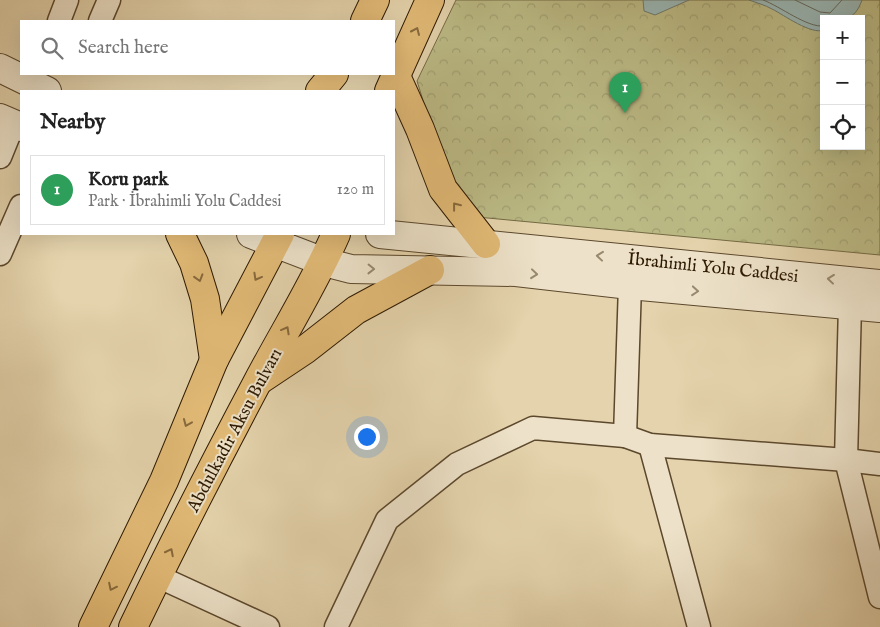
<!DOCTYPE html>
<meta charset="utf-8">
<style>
body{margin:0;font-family:"IM FELL English",serif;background:#f2f2f2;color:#222}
.controls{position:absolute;right:15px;top:15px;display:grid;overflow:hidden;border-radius:0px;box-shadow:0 5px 20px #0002}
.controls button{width:45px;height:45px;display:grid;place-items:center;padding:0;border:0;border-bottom:1px solid #e0e0e0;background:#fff;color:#222;font:25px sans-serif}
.you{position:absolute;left:366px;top:436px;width:18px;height:18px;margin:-12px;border:4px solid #fff;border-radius:50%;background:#1a73e8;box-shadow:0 0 0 8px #1a73e833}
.badge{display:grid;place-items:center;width:32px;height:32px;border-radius:50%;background:#8f2418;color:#fff;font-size:16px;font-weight:700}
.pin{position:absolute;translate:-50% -41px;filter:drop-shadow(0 1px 2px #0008)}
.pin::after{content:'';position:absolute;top:26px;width:18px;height:15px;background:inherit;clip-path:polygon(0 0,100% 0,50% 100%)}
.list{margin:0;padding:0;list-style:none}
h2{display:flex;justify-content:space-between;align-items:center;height:65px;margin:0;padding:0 20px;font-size:21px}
h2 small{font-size:16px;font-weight:400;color:#767676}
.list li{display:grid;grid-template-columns:32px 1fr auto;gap:15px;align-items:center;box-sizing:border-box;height:70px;margin:0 10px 10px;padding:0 10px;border:1px solid #e0e0e0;border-radius:0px}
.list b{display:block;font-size:19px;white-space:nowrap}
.list p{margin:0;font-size:16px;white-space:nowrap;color:#767676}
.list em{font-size:16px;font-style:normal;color:#767676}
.icon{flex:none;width:28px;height:28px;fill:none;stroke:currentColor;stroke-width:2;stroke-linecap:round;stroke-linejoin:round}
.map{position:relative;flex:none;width:880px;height:627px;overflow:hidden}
.search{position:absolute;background:#fff;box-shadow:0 5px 20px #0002;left:20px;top:20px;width:375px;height:55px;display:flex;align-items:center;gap:12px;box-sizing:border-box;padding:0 18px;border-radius:0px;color:#767676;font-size:19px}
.panel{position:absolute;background:#fff;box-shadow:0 5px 20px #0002;left:20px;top:90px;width:375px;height:145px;border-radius:0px}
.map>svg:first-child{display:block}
.park{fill:url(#park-crowns);stroke:#746a44;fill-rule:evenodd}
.water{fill:#99b6b4;stroke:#6e786d}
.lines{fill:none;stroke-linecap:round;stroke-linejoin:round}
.shore{stroke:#64685c;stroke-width:1}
.minor-casing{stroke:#5c482d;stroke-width:25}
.tertiary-casing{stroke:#5c482d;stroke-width:30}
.primary-casing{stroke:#2e1a03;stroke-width:30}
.minor{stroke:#ede2c9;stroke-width:22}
.tertiary{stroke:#ede2c9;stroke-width:28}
.primary{stroke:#e2ba76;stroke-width:28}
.oneway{stroke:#886a3c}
.oneway2{stroke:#978870}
.labels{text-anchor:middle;stroke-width:4;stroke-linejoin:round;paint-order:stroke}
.street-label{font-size:18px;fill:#2e1a03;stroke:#ede2c9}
</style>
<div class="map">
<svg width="880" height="627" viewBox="0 0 880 627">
<defs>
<pattern id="park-crowns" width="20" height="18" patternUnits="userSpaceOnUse" patternTransform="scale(1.25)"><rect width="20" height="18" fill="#bbba85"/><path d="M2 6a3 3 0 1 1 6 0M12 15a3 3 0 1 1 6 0" fill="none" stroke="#a19f71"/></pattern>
</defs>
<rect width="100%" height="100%" fill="#e4d3ac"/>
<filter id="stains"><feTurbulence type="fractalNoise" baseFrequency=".004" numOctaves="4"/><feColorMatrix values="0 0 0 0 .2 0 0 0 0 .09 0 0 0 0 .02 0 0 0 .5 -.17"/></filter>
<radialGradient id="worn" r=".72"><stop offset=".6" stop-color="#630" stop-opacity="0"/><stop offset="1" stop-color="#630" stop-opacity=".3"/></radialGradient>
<path class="park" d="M 456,0 L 880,0 L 880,255 L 477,217 L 454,200 L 417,81 ZM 824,19 L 861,19 L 861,146 L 824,146 Z"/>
<g class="water">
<path d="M 643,0 L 689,0 L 655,15 L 644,11 Z"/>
<path d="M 749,0 L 862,0 C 854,22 844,19 824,19 L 824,30 C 811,35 784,15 772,9 C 765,5 757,3 749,0 Z"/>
</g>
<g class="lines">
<g class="shore">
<path d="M 763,0 C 780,6 807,28 824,26"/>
<path d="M 795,0 L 820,12 L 830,13 L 842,0"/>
</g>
<defs>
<g id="minor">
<path d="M 59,21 L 67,0"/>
<path d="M 100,21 L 109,0"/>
<path d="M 0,157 L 13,125"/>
<path d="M 0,254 L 21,206"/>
<path d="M 850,305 L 846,460 L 880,597"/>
<path d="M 625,436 L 650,445 L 846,460 L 880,464"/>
<path d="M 650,445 L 699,627"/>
<path d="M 157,576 L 268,627"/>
<path d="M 336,627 L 387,520 L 457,464 L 533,428 L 625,436 L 630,285"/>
</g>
<g id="tertiary">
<path d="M 0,68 L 47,91"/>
<path d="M 0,118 L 21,127"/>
<path d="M 251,234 L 324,262 L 351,269 L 516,272 L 630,285 L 880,308"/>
<path d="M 380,234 L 880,284"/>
</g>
<g id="primary">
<path d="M 365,21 L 375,0"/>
<path d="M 396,76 L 420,129 L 443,189 L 486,244"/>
<path d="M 320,91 L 334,74"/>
<path d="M 389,91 L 430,0"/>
<path d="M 180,234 L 194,263 L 205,299 L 214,360"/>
<path d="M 261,379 L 306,349 L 356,310 L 430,270"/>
<path d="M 93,627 L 164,481 L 214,360 L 280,234"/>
<path d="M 133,627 C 173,544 215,462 258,381 C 284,332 314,284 336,234"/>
</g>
</defs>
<use href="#minor" class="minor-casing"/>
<use href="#tertiary" class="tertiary-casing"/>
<use href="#primary" class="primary-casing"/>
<use href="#minor" class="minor"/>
<use href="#tertiary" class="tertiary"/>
<use href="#primary" class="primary"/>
</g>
<defs><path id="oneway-chevron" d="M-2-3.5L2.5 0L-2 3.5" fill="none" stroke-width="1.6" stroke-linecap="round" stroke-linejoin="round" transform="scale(1.25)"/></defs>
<g class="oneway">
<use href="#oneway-chevron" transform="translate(416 31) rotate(-66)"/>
<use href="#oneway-chevron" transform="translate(456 206) rotate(-128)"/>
<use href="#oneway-chevron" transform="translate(257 277) rotate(119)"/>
<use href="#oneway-chevron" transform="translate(199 278) rotate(73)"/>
<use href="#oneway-chevron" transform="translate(286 330) rotate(-61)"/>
<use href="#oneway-chevron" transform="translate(187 423) rotate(113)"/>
<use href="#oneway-chevron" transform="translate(170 552) rotate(-63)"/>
<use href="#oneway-chevron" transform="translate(112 587) rotate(116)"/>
</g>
<g class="oneway2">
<use href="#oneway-chevron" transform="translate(600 256) rotate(-174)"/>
<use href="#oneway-chevron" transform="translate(371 269) rotate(1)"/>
<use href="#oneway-chevron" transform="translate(534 274) rotate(6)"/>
<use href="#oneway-chevron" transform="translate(831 279) rotate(-174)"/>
<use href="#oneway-chevron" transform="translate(695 291) rotate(5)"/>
</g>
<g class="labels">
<g class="street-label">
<text transform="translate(713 267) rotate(6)" y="6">İbrahimli Yolu Caddesi</text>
<text transform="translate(234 430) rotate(-62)" y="6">Abdulkadir Aksu Bulvarı</text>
</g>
</g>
<rect width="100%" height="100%" filter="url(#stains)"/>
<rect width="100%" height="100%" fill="url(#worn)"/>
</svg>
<div class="controls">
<button>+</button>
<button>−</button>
<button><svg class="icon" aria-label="locate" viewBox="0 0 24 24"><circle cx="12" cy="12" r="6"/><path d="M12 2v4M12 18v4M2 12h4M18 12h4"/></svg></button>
</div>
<div class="you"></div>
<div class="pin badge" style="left:625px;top:113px;background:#2e9e5b">1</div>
<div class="search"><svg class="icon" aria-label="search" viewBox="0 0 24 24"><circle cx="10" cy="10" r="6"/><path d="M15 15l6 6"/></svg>Search here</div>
<section class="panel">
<h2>Nearby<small></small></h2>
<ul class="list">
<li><span class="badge" style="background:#2e9e5b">1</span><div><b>Koru park</b><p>Park · İbrahimli Yolu Caddesi</p></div><em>120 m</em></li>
</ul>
</section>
</div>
